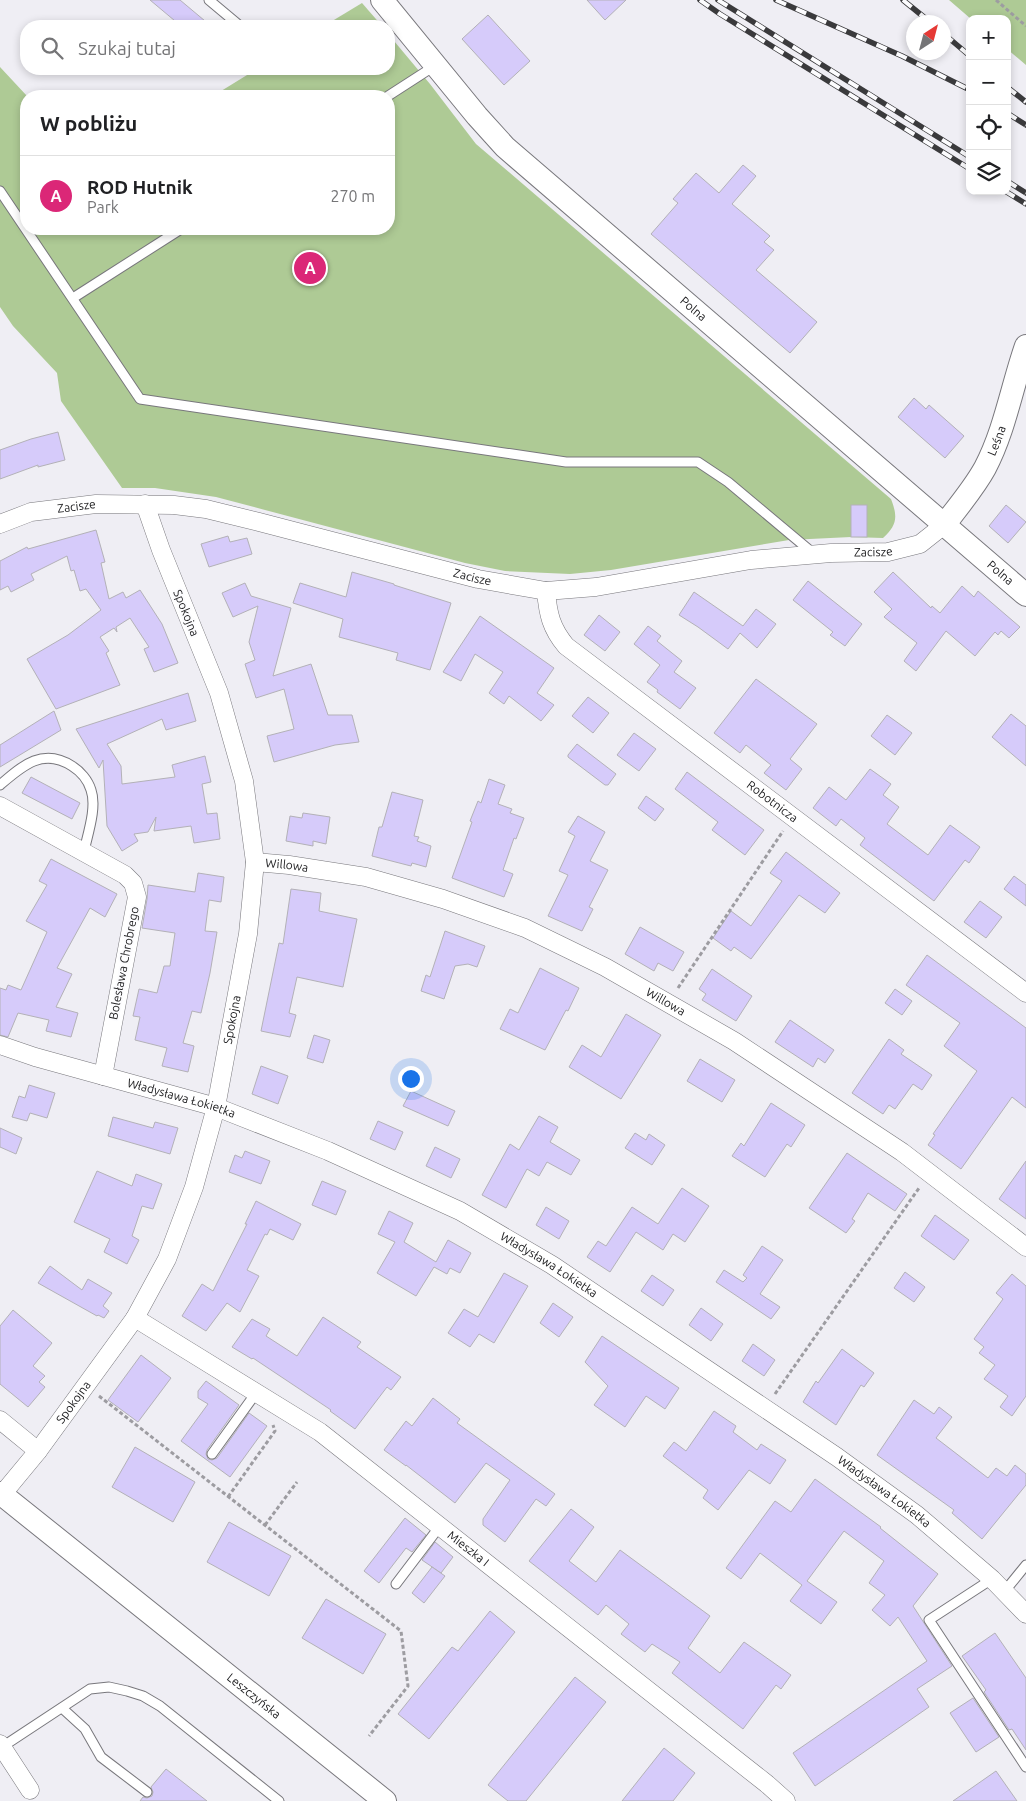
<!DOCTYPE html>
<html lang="pl">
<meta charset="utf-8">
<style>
body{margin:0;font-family:Ubuntu,sans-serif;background:#f6f6f6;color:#202124}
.controls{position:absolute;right:15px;top:15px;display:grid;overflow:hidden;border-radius:10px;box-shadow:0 2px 8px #0003}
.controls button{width:45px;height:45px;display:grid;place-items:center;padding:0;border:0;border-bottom:1px solid #e0e0e0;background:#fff;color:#202124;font:25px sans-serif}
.compass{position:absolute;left:906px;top:15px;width:45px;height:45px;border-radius:50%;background:#fff;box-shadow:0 2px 8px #0003;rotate:36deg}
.you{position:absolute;left:410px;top:1078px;width:18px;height:18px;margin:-12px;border:4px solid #fff;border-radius:50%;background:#1a73e8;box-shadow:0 0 0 8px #1a73e833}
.badge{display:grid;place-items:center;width:32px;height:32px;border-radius:50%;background:#db2777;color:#fff;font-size:16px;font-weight:700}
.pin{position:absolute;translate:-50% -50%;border:2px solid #fff;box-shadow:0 1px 5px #0006}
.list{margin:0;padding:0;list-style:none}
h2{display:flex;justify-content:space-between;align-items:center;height:65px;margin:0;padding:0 20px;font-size:21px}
h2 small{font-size:16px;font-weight:400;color:#757577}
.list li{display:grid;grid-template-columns:32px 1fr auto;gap:15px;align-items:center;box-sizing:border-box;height:80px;padding:0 20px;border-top:1px solid #e0e0e0}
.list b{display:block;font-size:19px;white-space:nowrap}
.list p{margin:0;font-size:16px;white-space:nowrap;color:#757577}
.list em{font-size:16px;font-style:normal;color:#757577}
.icon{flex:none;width:28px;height:28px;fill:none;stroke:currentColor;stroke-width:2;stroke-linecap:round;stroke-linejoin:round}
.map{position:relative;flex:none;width:1026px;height:1801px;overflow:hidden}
.search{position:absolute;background:#fff;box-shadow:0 2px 8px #0003;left:20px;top:20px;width:375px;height:55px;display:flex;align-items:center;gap:12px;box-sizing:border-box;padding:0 18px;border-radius:20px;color:#757577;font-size:19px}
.panel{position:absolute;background:#fff;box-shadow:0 2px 8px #0003;left:20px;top:90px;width:375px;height:145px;border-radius:20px}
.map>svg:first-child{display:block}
.green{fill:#aeca95}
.building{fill:#d6cbfa;stroke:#b3b1b7}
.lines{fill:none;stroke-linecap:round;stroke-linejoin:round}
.service-casing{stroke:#78777c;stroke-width:11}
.minor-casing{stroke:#78777c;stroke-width:19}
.tertiary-casing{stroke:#78777c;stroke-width:24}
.path{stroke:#9d9ca1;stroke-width:3;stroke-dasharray:4 2.5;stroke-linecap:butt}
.service{stroke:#fff;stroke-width:9}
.minor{stroke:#fff;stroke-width:18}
.tertiary{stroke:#fff;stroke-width:22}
.rail-casing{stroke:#3a3a3c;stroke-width:5.5}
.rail{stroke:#fcfcfe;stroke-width:4;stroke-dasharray:11;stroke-linecap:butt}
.labels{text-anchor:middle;stroke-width:4;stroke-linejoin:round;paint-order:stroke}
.street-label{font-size:12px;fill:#202022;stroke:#fcfcfe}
</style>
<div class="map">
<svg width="1026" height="1801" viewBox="0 0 1026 1801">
<rect width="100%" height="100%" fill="#efeef4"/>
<g class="green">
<path d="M 949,0 L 1026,0 L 1026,65 L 1007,49 L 1007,19 L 971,19 Z"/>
<path d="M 362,3 L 382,26 L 324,26 Z"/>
<path d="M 389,35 L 430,84 L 476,144 L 891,499 C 898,517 897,525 883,538 L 851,537 L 789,540 L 611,570 L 570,574 L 505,571 L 465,563 L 216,497 L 155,488 L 122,488 L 61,401 L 57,373 L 13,326 L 0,307 L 0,67 L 27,96 L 26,229 L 389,229 L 389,96 L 213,96 L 257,69 L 389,69 Z"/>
</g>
<g class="building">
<path d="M 150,0 L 180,0 L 211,26 L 181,26 Z"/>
<path d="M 587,0 L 626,0 L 605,20 Z"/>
<path d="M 488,15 L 530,61 L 504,85 L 462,39 Z"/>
<path d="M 743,165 L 756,176 L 732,204 L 770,236 L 764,242 L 774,250 L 756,270 L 817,322 L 790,353 L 651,234 L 678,203 L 673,199 L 696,173 L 719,193 Z"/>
<path d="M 914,398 L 926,409 L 929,405 L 964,436 L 945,458 L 898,417 Z"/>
<path d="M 58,432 L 65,460 L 38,467 L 38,465 L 0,479 L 0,450 L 31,439 Z"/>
<rect x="851" y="505" width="16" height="32"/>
<path d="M 1006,505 L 1026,522 L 1008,543 L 989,526 Z"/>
<path d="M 96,530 L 105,562 L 101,563 L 109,599 L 123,592 L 126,598 L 140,590 L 162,624 L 178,663 L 154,672 L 144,649 L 149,647 L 130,618 L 116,627 L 117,632 L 114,628 L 100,637 L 109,651 L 106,653 L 120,685 L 56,709 L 27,659 L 68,635 L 101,610 L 86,589 L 80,591 L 74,570 L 71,571 L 67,556 L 31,574 L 34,580 L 11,592 L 8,586 L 0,590 L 0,561 L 27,547 L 28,549 Z"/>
<path d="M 228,536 L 230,542 L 247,538 L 252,554 L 209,567 L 201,544 Z"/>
<path d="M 352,572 L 394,584 L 394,585 L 451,603 L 430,670 L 396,660 L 398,653 L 339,637 L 343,619 L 293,603 L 300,583 L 346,597 Z"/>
<path d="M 893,572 L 931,608 L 932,606 L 940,613 L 962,586 L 974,597 L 978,591 L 1020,627 L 1009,638 L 1001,631 L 998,635 L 995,632 L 975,656 L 946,631 L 916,671 L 904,661 L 917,643 L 884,617 L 892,609 L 874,592 Z"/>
<path d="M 808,581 L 862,624 L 845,646 L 830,635 L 833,632 L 793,600 Z"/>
<path d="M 245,583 L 251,596 L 291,608 L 273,676 L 311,664 L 328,715 L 352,715 L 359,742 L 335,745 L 274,762 L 267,736 L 294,729 L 284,689 L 256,698 L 245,664 L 255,660 L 249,642 L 258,606 L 233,617 L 222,593 Z"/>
<path d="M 694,592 L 743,626 L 756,609 L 776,624 L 757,648 L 740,633 L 728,649 L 698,627 L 679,615 Z"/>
<path d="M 599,615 L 620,632 L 605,651 L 584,635 Z"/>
<path d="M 480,616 L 554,668 L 537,693 L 554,705 L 541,721 L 509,696 L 504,704 L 489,693 L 503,672 L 475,654 L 461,681 L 443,672 Z"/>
<path d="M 648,626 L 661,636 L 657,641 L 682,661 L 674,672 L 696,688 L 680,709 L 657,692 L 658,690 L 647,682 L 660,665 L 634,644 Z"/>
<path d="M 756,679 L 817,724 L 790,759 L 802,769 L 786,790 L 764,773 L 771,765 L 746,745 L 740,753 L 714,733 Z"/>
<path d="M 188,693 L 196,721 L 166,730 L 162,719 L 107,744 L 121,766 L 122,784 L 175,777 L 172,765 L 205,756 L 211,782 L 202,784 L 207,814 L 217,813 L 220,839 L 194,843 L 191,826 L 154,831 L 156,817 L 148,832 L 134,834 L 138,841 L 122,851 L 107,826 L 103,760 L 99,768 L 76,729 Z"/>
<path d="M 588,697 L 609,713 L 593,733 L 572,716 Z"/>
<path d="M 54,711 L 61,730 L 0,767 L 0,745 Z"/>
<path d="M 1011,714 L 1026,726 L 1026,766 L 992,737 Z"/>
<path d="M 887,715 L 912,733 L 895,755 L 871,736 Z"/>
<path d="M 634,733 L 656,749 L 639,771 L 617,755 Z"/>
<path d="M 577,744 L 616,774 L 608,785 L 605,785 L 568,757 L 568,755 Z"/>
<path d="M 870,769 L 891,784 L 883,795 L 899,807 L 887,824 L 928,855 L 950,825 L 980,847 L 969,863 L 965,860 L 934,901 L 860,845 L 865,838 L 841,819 L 836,826 L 813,808 L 829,787 L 846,800 Z"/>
<path d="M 687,772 L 764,830 L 745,855 L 712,830 L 718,822 L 675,789 Z"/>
<path d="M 31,777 L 80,803 L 72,819 L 22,793 Z"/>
<path d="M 489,779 L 505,785 L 498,804 L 512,809 L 510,813 L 524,818 L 516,839 L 514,838 L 503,870 L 513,874 L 504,897 L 452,878 L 472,822 L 470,821 L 478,801 L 481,803 Z"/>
<path d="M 392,792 L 423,800 L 414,836 L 419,837 L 417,841 L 431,846 L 426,867 L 412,863 L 411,866 L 372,856 L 379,827 L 382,827 Z"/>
<path d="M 646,796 L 664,809 L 655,821 L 638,808 Z"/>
<path d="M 303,813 L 330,817 L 326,844 L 313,841 L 313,846 L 286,841 L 290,816 L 302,818 Z"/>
<path d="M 578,816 L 605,832 L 590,861 L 608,870 L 589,907 L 593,909 L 582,931 L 548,916 L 568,875 L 559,871 L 575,836 L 568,832 Z"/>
<path d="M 786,852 L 840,893 L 825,913 L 799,895 L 751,959 L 734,947 L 731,951 L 713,938 L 731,911 L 751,926 L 782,881 L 770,873 Z"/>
<path d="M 51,859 L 117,894 L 105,917 L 90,908 L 57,968 L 72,974 L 56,1007 L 78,1013 L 71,1037 L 46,1031 L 49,1020 L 18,1013 L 8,1037 L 0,1035 L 0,988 L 6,990 L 8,985 L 21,990 L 47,932 L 26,921 L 47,885 L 39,881 Z"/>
<path d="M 198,873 L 224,877 L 221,902 L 209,900 L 205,931 L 217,932 L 210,973 L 201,1013 L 192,1011 L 183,1043 L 194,1046 L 188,1072 L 162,1066 L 167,1048 L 135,1040 L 140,1017 L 133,1016 L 139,989 L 157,993 L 164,966 L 170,966 L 175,933 L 142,928 L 147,899 L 148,885 L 195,892 Z"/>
<path d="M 1014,876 L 1026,885 L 1026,906 L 1004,889 Z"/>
<path d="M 291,889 L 321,893 L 319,911 L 357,919 L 343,987 L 297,977 L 289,1013 L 296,1015 L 290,1037 L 261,1031 L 279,943 L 283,944 Z"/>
<path d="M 980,901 L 1002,917 L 986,938 L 964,922 Z"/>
<path d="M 640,927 L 684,952 L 673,971 L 658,963 L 654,971 L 625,954 Z"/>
<path d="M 445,931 L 485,946 L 477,967 L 468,964 L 455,966 L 444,999 L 421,991 L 426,975 L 430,977 Z"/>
<path d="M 927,955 L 1026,1028 L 1026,1108 L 1012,1097 L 961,1169 L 928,1145 L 935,1135 L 933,1134 L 977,1071 L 944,1046 L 960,1023 L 906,985 Z"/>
<path d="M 540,968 L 579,988 L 568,1011 L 566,1010 L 545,1050 L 500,1029 L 510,1009 L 518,1013 Z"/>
<path d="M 712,969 L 752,996 L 736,1021 L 702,1000 L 706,994 L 699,989 Z"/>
<path d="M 895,989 L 912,1001 L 902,1015 L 885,1003 Z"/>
<path d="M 626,1014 L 661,1035 L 621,1099 L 569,1067 L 582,1045 L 601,1057 Z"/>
<path d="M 790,1020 L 834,1050 L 825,1063 L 818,1058 L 813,1067 L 775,1042 Z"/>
<path d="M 314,1035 L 330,1040 L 323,1063 L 307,1058 Z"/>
<path d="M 889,1039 L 904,1050 L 901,1054 L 932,1075 L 922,1090 L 913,1084 L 895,1109 L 889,1105 L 883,1114 L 852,1093 Z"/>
<path d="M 700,1059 L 735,1080 L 722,1102 L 687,1081 Z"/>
<path d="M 261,1066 L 288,1076 L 278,1104 L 252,1094 Z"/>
<path d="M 29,1085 L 55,1093 L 47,1118 L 30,1113 L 27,1121 L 12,1117 L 19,1096 L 25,1098 Z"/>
<path d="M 411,1091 L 455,1111 L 448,1126 L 403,1106 Z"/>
<path d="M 771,1103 L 805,1125 L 791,1147 L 787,1144 L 765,1177 L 732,1156 L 741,1143 L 744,1146 Z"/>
<path d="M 539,1116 L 558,1127 L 550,1142 L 580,1160 L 571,1175 L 547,1162 L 539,1176 L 527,1169 L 506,1208 L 482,1195 L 510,1144 L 519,1150 Z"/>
<path d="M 113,1117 L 153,1128 L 155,1122 L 178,1128 L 170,1154 L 108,1136 Z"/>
<path d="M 378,1121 L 403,1132 L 395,1150 L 370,1139 Z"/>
<path d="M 0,1128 L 22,1138 L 16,1154 L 0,1147 Z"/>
<path d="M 635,1133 L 646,1140 L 649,1134 L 665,1145 L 652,1165 L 625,1148 Z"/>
<path d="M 435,1147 L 460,1159 L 451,1178 L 426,1166 Z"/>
<path d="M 245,1151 L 270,1161 L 261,1184 L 229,1172 L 235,1155 L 242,1158 Z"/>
<path d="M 847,1153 L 907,1194 L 895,1211 L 868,1193 L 852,1219 L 855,1221 L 846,1233 L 809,1208 Z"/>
<path d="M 1026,1161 L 1026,1219 L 999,1199 Z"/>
<path d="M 97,1171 L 132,1186 L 136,1174 L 162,1184 L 153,1209 L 142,1206 L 132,1236 L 139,1240 L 127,1264 L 104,1252 L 110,1239 L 74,1222 Z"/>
<path d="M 322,1181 L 346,1191 L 336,1215 L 312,1205 Z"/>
<path d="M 682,1188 L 709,1206 L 685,1242 L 673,1234 L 663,1250 L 636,1232 L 610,1272 L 587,1257 L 598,1241 L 606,1246 L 632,1207 L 658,1224 Z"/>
<path d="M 256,1201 L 301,1224 L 293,1240 L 270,1229 L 267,1235 L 265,1234 L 247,1270 L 259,1276 L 240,1312 L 227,1303 L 206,1331 L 182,1316 L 202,1284 L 213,1291 L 247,1224 L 245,1224 Z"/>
<path d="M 546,1207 L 569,1221 L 559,1239 L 536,1225 Z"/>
<path d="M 389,1211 L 413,1223 L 404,1242 L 436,1262 L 448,1240 L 471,1253 L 460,1273 L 450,1268 L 447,1274 L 434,1267 L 416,1296 L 377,1273 L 395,1242 L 378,1234 Z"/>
<path d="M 935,1215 L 969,1240 L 954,1260 L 921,1236 Z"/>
<path d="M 762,1246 L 783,1260 L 760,1294 L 780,1307 L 771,1319 L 716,1282 L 724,1270 L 743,1282 L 747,1278 L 743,1275 Z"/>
<path d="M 50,1266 L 82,1290 L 88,1279 L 112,1293 L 103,1306 L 109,1311 L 104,1318 L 98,1315 L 97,1316 L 38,1283 Z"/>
<path d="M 905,1272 L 925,1287 L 914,1302 L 894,1288 Z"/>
<path d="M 504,1273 L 528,1286 L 494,1343 L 479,1334 L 470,1347 L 448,1333 L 464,1309 L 478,1317 Z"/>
<path d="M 1012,1274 L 1026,1286 L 1026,1396 L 1012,1416 L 1000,1407 L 1008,1396 L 984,1379 L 995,1365 L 979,1353 L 984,1347 L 974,1339 L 1003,1299 L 996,1293 Z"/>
<path d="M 652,1275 L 674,1290 L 663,1306 L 641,1291 Z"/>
<path d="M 553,1303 L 573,1317 L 559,1337 L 540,1323 Z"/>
<path d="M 701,1308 L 723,1324 L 711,1341 L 689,1325 Z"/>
<path d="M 13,1310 L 52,1343 L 33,1366 L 45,1376 L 39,1382 L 45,1387 L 28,1407 L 0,1384 L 0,1326 Z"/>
<path d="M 323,1317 L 361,1342 L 357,1347 L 401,1377 L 391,1390 L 387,1387 L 355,1429 L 330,1411 L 331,1410 L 253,1358 L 252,1359 L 232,1347 L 252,1319 L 270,1329 L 266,1336 L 297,1356 Z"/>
<path d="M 602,1336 L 679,1388 L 665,1409 L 646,1396 L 625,1427 L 594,1405 L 608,1386 L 585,1362 Z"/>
<path d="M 753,1344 L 775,1360 L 764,1376 L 742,1361 Z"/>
<path d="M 842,1349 L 874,1373 L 864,1387 L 861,1385 L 836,1425 L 803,1402 L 816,1381 L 818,1383 Z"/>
<path d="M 141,1355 L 171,1378 L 138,1422 L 108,1400 Z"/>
<path d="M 206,1381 L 239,1405 L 207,1450 L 206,1454 L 208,1459 L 212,1460 L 217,1458 L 249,1413 L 267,1426 L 230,1477 L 181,1441 L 208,1404 L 198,1398 L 198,1391 Z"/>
<path d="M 433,1398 L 460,1419 L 457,1423 L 555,1494 L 546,1506 L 536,1499 L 505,1542 L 483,1525 L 483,1519 L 510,1480 L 486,1463 L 455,1503 L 406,1465 L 406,1466 L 384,1450 L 406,1421 L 412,1426 Z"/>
<path d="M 914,1400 L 934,1414 L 939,1407 L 952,1417 L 936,1438 L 988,1478 L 996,1468 L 1007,1476 L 1015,1465 L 1026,1474 L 1026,1485 L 982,1539 L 952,1513 L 954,1510 L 877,1455 Z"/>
<path d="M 714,1411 L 736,1426 L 733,1432 L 757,1450 L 761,1444 L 786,1460 L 770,1484 L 749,1470 L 718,1510 L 703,1498 L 708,1490 L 663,1456 L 674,1442 L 686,1451 Z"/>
<path d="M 135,1447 L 195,1482 L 173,1522 L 112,1487 Z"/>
<path d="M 815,1479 L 881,1527 L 880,1528 L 938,1574 L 913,1606 L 952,1666 L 917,1689 L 929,1707 L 815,1786 L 793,1753 L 927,1661 L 898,1617 L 890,1626 L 872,1610 L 885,1595 L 869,1583 L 884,1561 L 844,1531 L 807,1581 L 837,1602 L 821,1624 L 790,1601 L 802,1585 L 760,1553 L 741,1579 L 726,1568 L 775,1501 L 791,1512 Z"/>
<path d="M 571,1509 L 594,1527 L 569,1561 L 596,1582 L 620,1550 L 710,1616 L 688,1648 L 720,1673 L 744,1642 L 791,1675 L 781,1689 L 776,1685 L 743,1729 L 672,1673 L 680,1662 L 652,1644 L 645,1652 L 621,1634 L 629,1624 L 606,1605 L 598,1615 L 529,1561 Z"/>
<path d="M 405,1518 L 426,1535 L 412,1552 L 406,1548 L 379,1583 L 364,1571 Z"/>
<path d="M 229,1522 L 291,1556 L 269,1596 L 207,1562 Z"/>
<path d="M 435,1542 L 453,1557 L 441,1573 L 422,1560 Z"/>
<path d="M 432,1567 L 445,1576 L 424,1603 L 412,1593 Z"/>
<path d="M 326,1599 L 386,1634 L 363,1674 L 302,1638 Z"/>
<path d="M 490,1611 L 515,1632 L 429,1739 L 398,1714 L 452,1647 L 458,1651 Z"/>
<path d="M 995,1633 L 1026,1678 L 1026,1750 L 1012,1729 L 1009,1730 L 984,1692 L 986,1690 L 962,1656 Z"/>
<path d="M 575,1677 L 606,1702 L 526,1801 L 508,1801 L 488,1785 Z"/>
<path d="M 973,1698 L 999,1737 L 976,1752 L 950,1713 Z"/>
<path d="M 664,1748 L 695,1773 L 673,1801 L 622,1801 Z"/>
<path d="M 166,1769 L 207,1801 L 140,1801 L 143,1797 L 147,1798 L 152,1796 L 153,1792 L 151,1787 Z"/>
<path d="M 996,1771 L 1017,1801 L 953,1801 Z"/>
</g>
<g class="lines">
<defs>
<g id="service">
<path d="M 209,0 L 240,26"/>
<path d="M 388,96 L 436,65"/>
<path d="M 0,191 L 140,399 L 566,462 L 698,462 L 728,482 L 814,554"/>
<path d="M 73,298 L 181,229"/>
<path d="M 0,785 C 22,766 43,747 72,766 C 80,771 88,780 91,790 C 97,807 88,833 84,851"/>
<path d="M 212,1454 L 256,1393"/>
<path d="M 992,1579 L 929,1620 L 1026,1767"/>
<path d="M 396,1584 L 440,1526"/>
<path d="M 1004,1592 L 1026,1565"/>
<path d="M 62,1708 L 85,1729 L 101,1757 L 147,1792"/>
<path d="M 2,1747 L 90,1689 L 109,1687 L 127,1691 L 143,1696 L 160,1706 L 279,1801"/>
</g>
<g id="minor">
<path id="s1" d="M 0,524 L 31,512 L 96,504 L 174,505 L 206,509 L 259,522 L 478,579 L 546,591 L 596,587 L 751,560 L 831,553 L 888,552 L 920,544 L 944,525"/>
<path id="s2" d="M 546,591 C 548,614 551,628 566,646 L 1026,993"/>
<path d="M 0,806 L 125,875 L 133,883 L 137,897 L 103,1076"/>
<path id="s3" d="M 255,862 L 289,865 L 366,877 L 443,899 L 525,928 L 605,967 L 734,1041 L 902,1152 L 1026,1247"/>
<path id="s4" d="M 0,1045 L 35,1057 L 216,1107 L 328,1151 L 460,1211 L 552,1265 L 837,1457 L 917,1515 L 992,1579 L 1026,1614"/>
<path id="s5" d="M 135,1318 L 320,1432 L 767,1784 L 786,1801"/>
<path d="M 0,1420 L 38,1451"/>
<path id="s6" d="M 0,1497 L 38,1451 L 135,1318 L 167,1259 L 194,1187 L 216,1107 L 248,934 L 255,862 L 244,781 L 219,693 L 161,550 L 145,504"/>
<path d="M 0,1744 L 30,1790"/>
</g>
<g id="tertiary">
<path id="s7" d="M 382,0 L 477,116 L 505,147 L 1026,595"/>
<path id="s8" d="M 944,525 C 958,507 974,488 985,468 C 1005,430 1012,386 1026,346"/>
<path id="s9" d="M 0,1493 L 385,1801"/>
</g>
</defs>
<use href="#service" class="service-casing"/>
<use href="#minor" class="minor-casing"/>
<use href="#tertiary" class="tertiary-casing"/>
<g class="path">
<path d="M 996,0 L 1026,26"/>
<path d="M 678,988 L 783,831"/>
<path d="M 775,1394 L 919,1188"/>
<path d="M 99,1396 L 401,1631 L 408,1686 L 369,1736"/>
<path d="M 228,1497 L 275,1431 L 273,1425"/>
<path d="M 265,1525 L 297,1482"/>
</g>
<use href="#service" class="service"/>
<use href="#minor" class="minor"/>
<use href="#tertiary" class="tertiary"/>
<defs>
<g id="rail">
<path d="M 700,0 L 720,14 L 970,169"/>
<path d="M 718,0 L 970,157"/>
<path d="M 776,0 L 902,56 L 970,90"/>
<path d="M 903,0 L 930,22"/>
<path d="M 944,34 L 970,56"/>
<path d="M 1007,87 L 1026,102"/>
<path d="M 1007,113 L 1026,125"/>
<path d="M 1007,181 L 1026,193"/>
<path d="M 1005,191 L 1026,204"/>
</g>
</defs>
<use href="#rail" class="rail-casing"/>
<use href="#rail" class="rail"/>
</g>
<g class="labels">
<g class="street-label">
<text dy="4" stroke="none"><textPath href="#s7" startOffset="440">Polna</textPath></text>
<text dy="4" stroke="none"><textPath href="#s8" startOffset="100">Leśna</textPath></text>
<text dy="4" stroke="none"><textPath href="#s1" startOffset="79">Zacisze</textPath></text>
<text dy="4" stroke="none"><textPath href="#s1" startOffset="889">Zacisze</textPath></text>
<text dy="4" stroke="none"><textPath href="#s7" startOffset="845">Polna</textPath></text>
<text dy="4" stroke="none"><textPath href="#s1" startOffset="484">Zacisze</textPath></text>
<text transform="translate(186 613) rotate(68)" y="4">Spokojna</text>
<text dy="4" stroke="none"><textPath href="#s2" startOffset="318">Robotnicza</textPath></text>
<text dy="4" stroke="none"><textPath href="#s3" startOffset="32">Willowa</textPath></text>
<text transform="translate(124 963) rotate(-79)" y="4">Bolesława Chrobrego</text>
<text dy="4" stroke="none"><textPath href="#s3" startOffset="438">Willowa</textPath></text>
<text dy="4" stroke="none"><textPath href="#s6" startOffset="540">Spokojna</textPath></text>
<text dy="4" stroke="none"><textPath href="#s4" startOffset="189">Władysława Łokietka</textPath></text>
<text dy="4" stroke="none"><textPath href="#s4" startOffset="594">Władysława Łokietka</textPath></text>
<text dy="4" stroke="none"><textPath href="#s6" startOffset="120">Spokojna</textPath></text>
<text dy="4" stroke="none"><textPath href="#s4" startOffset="999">Władysława Łokietka</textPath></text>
<text dy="4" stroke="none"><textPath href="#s5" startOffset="406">Mieszka I</textPath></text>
<text dy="4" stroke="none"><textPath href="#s9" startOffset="325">Leszczyńska</textPath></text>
</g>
</g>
</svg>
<div class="controls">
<button>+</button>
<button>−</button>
<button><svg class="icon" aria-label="locate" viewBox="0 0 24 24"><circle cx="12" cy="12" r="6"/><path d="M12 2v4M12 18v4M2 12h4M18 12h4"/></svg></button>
<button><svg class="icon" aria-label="layers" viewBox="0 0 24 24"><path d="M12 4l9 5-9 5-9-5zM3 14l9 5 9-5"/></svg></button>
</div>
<svg class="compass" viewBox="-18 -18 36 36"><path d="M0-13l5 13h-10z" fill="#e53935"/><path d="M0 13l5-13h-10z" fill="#757577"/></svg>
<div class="you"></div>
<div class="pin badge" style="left:310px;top:268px">A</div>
<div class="search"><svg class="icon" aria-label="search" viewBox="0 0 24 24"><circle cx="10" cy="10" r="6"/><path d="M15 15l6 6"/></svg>Szukaj tutaj</div>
<section class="panel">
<h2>W pobliżu<small></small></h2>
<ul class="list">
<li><span class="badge">A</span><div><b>ROD Hutnik</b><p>Park</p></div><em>270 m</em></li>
</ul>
</section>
</div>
